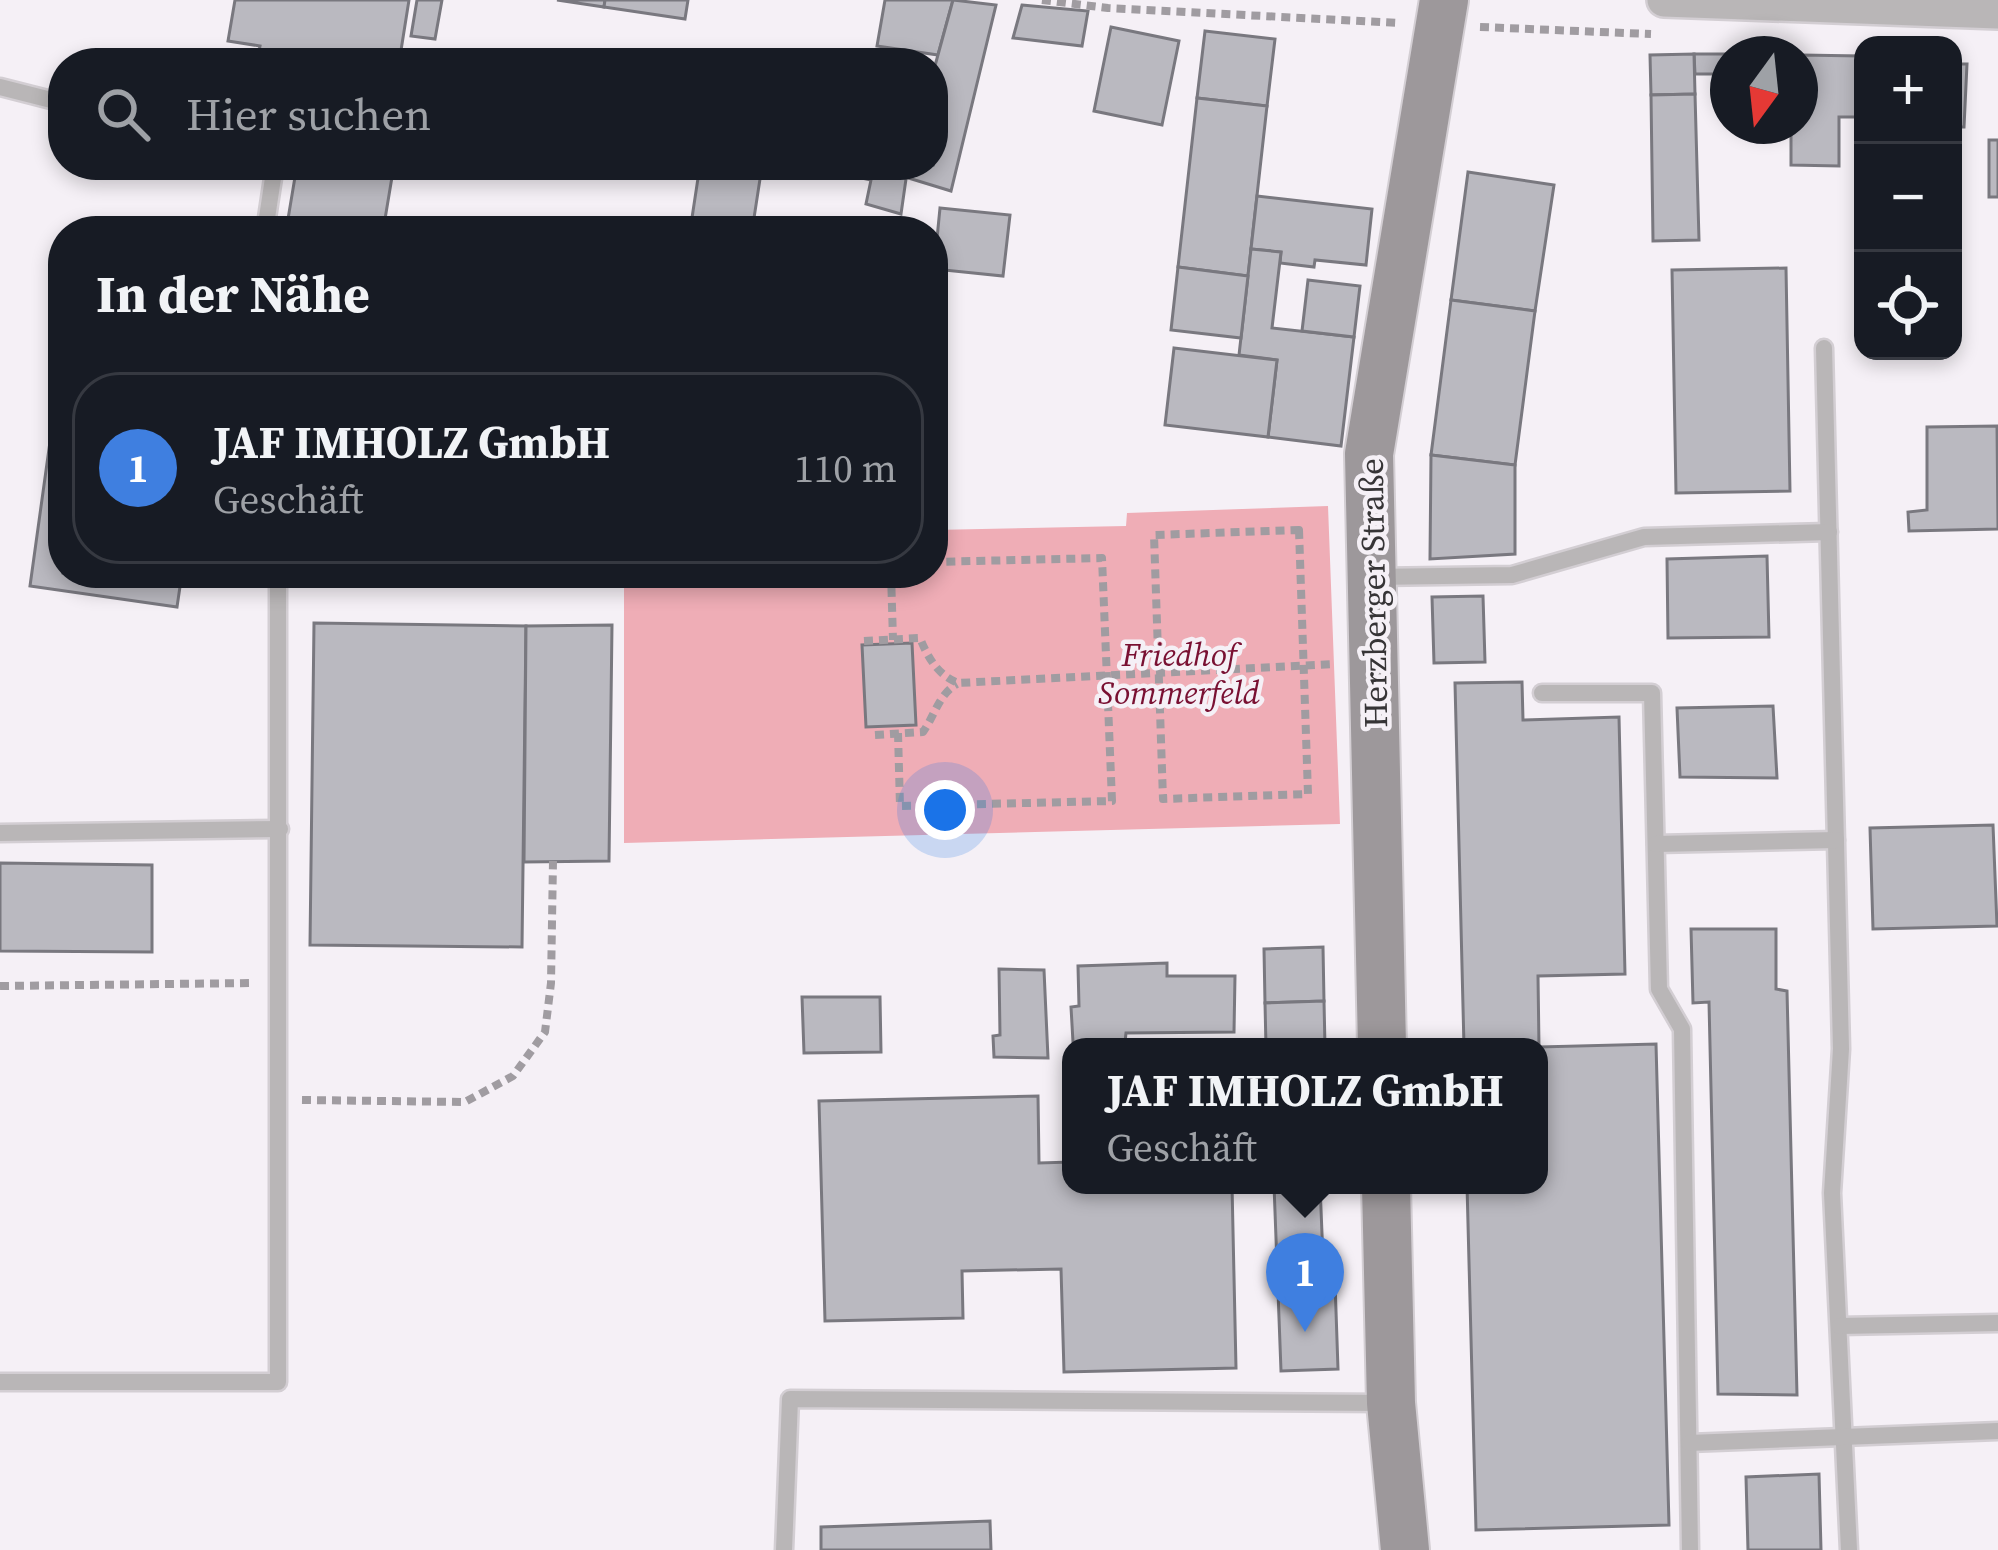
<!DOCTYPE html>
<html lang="de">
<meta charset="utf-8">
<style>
body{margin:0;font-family:"Source Serif 4",serif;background:#20242c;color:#f1f3f6}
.controls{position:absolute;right:36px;top:36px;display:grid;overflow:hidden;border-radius:24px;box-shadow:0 6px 18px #0003}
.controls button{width:108px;height:108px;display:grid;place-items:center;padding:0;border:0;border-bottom:3px solid #363941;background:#171b24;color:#f1f3f6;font:60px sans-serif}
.compass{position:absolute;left:1710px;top:36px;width:108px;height:108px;border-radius:50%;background:#171b24;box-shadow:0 6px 18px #0003;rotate:195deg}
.you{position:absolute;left:945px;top:810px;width:42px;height:42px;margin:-30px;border:9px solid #fff;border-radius:50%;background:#1a73e8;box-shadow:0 0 0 18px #1a73e833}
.badge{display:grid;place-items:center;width:78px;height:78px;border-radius:50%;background:#2563eb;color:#fff;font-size:39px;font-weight:700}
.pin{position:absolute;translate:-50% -99px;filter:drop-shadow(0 3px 6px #0008)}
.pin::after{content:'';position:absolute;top:63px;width:42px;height:36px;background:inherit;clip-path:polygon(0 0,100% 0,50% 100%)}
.popup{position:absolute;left:1062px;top:1038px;width:486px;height:156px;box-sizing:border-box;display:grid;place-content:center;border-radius:24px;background:#171b24;filter:drop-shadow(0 3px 9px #0005);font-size:39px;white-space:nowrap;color:#9ea1a6}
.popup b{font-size:45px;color:#f1f3f6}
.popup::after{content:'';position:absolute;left:50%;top:100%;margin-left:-24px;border:24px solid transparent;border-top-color:#171b24}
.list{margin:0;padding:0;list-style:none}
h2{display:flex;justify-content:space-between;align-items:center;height:156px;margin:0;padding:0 48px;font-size:51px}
h2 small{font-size:39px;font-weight:400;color:#9ea1a6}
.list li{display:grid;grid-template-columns:78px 1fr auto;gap:36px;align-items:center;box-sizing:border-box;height:192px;margin:0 24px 24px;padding:0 24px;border:3px solid #363941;border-radius:48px}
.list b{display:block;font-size:45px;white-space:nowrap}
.list p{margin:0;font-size:39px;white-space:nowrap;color:#9ea1a6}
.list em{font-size:39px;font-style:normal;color:#9ea1a6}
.icon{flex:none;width:66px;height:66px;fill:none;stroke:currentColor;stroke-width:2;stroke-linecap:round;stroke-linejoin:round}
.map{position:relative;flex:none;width:1998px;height:1550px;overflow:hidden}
.search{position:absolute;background:#171b24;box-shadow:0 6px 18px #0003;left:48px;top:48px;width:900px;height:132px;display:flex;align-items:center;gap:30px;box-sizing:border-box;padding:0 42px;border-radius:48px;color:#9ea1a6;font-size:45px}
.panel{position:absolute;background:#171b24;box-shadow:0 6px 18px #0003;left:48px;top:216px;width:900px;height:372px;border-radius:48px}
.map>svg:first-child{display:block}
.green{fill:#efadb6}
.building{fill:#bab9c0;stroke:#79787f;stroke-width:3}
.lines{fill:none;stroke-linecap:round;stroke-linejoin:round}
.lane-casing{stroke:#d3ced3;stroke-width:21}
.street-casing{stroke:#d3ced3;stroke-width:38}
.secondary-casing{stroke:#d3ced3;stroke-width:52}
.path{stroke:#a09ca1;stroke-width:8;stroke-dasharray:9 6;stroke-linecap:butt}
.lane{stroke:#b9b6b7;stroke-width:16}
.street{stroke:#b9b6b7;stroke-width:33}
.secondary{stroke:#9d989b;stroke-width:48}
.labels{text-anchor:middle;stroke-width:9;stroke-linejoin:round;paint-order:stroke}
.street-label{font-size:33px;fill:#363436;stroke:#f5f0f6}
.park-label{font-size:33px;font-style:italic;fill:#791032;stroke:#f5f0f6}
</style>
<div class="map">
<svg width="1998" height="1550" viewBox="0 0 1998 1550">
<rect width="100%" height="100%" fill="#f5f0f6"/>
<path class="green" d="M 1328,506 L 1340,824 L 624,843 L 624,573 L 933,573 L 933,530 L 1126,526 L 1127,513 Z"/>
<g class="building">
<path d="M 235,0 L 409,0 L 399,63 L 292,63 L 293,57 L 259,51 L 260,46 L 228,41 Z"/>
<path d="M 417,0 L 442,0 L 435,39 L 411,36 Z"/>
<path d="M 557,0 L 605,0 L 604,7 Z"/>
<path d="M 605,0 L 688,0 L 685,19 L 604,7 Z"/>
<path d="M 885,0 L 953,0 L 938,55 L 877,46 Z"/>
<path d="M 953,0 L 996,5 L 951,191 L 905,177 L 908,165 L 933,165 L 933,73 Z"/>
<path d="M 1022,5 L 1088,11 L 1082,46 L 1013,38 Z"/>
<path d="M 1111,27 L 1179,41 L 1162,125 L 1094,111 Z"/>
<path d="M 1205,31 L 1275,39 L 1267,106 L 1197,98 Z"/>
<path d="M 1694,54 L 1726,54 L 1726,74 L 1695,74 Z"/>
<path d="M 1694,54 L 1695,94 L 1651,95 L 1650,55 Z"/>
<path d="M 1800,55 L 1861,56 L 1860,117 L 1839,117 L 1839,166 L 1791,165 L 1791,126 L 1800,126 Z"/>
<path d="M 1953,64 L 1967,64 L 1964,127 L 1953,127 Z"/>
<path d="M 1695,94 L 1699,240 L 1653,241 L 1651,95 Z"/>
<path d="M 1197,98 L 1267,106 L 1248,276 L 1178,267 Z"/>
<rect x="1989" y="140" width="9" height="57"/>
<path d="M 297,165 L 394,165 L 383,231 L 286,231 Z"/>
<path d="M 700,165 L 762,166 L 752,231 L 690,231 Z"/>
<path d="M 850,165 L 908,165 L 901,214 L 866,204 L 871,180 L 848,175 Z"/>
<path d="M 1468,172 L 1554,185 L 1535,311 L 1451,300 Z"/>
<path d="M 1257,196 L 1372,209 L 1366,265 L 1315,260 L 1314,267 L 1280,263 L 1281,252 L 1251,249 Z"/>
<path d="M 940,208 L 1010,215 L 1003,276 L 934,269 Z"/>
<path d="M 80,222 L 146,231 L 79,231 Z"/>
<path d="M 1251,249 L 1281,252 L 1272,328 L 1354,337 L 1341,446 L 1268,437 L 1277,360 L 1239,355 Z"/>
<path d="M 1178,267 L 1248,276 L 1241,338 L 1171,330 Z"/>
<path d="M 1786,268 L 1790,491 L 1676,493 L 1672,270 Z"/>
<path d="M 1308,280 L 1360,286 L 1354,337 L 1302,331 Z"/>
<path d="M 1451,300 L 1535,311 L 1515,465 L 1431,455 Z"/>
<path d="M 63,348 L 63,573 L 182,573 L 177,607 L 30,586 Z"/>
<path d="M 1174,348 L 1277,360 L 1268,437 L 1165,425 Z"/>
<path d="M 1997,426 L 1998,529 L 1909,531 L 1908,512 L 1927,510 L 1927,427 Z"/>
<path d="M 1431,455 L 1515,465 L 1515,554 L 1430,559 Z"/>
<path d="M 1767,556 L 1769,637 L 1668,638 L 1667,559 Z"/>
<path d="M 1483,596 L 1485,662 L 1434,663 L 1432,597 Z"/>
<path d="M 314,623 L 526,626 L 522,947 L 310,945 Z"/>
<path d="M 612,625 L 609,861 L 524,862 L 526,626 Z"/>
<path d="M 912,643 L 916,725 L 866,727 L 862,645 Z"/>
<path d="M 1522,682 L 1523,720 L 1619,717 L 1625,974 L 1538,976 L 1539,1047 L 1656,1044 L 1669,1525 L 1476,1530 L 1467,1185 L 1539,1185 L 1539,1047 L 1464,1047 L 1455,683 Z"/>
<path d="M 1773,706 L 1777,778 L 1680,777 L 1677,708 Z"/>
<path d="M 1993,825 L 1997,926 L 1873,929 L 1870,828 Z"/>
<path d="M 0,863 L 152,865 L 152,952 L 0,951 Z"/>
<path d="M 1691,929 L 1776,929 L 1776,989 L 1787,991 L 1797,1395 L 1718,1394 L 1709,1002 L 1693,1003 Z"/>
<path d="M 1323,947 L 1324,1001 L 1265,1003 L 1264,949 Z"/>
<path d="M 1167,963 L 1167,976 L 1235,976 L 1234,1032 L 1126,1033 L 1125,1042 L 1073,1042 L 1071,1007 L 1079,1006 L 1078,966 Z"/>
<path d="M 999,969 L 1044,970 L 1048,1058 L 994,1057 L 993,1036 L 1000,1035 Z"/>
<path d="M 802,997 L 880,997 L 881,1052 L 804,1053 Z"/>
<path d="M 1324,1001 L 1325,1047 L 1266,1047 L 1265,1003 Z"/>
<path d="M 1038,1096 L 1039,1163 L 1071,1162 L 1071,1185 L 1232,1185 L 1236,1368 L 1064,1372 L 1061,1269 L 962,1271 L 963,1318 L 825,1321 L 819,1101 Z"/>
<path d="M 1274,1185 L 1320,1185 L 1324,1282 L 1335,1282 L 1338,1369 L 1281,1371 Z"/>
<path d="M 1819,1474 L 1821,1550 L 1748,1550 L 1746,1477 Z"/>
<path d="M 990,1521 L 991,1550 L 821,1550 L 821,1527 Z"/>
</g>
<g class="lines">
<defs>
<g id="lane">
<path d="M 0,87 L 63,103"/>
<path d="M 265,231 L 275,165"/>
<path d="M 1824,348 L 1841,1049 L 1832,1193 L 1849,1550"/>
<path d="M 1373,577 L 1512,575 L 1644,537 L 1829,532"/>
<path d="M 1542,693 L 1652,693 L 1659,989 L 1682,1029 L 1690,1550"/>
<path d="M 0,833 L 280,829"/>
<path d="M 1656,844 L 1836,840"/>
<path d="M 1840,1326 L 1998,1323"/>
<path d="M 0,1382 L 278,1382 L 278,573"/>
<path d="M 1689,1443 L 1998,1431"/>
<path d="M 784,1550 L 790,1399 L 1388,1403"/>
</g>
<path id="street" d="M 1664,0 L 1998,12"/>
<g id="secondary">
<path d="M 1382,1047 L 1369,454 L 1444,0"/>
<path d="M 1386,1185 L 1391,1403 L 1405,1550"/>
</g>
</defs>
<use href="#lane" class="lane-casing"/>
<use href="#street" class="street-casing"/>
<use href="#secondary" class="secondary-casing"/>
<g class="path">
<path d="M 1042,0 L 1108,8 L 1399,23"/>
<path d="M 1480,27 L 1651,34"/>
<path d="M 1299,530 L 1308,794 L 1163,799 L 1154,535 Z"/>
<path d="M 891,573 L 893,640"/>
<path d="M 864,641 L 920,638 C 928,658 938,675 958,683 L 1335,664"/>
<path d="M 898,733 L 900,806 L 1112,801 L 1102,558 L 933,562"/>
<path d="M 875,735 L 923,732 C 935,715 939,694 957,684"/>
<path d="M 0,986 L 254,983"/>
<path d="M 302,1100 L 465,1102 L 513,1076 L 545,1032 L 551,983 L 553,861"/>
</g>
<use href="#lane" class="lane"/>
<use href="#street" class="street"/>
<use href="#secondary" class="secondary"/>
</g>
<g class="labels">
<g class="street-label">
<text transform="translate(1373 593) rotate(-91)" y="12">Herzberger Straße</text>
</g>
<g class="park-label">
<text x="1179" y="666">Friedhof<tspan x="1179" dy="38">Sommerfeld</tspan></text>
</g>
</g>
</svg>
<div class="controls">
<button>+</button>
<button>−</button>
<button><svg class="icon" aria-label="locate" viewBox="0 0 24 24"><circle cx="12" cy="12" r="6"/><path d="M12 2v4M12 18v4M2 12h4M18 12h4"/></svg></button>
</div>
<svg class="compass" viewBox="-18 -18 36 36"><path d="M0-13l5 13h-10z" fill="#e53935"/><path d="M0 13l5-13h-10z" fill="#9ea1a6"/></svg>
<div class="you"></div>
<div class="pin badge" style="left:1305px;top:1332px;background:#3f7fe0">1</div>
<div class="popup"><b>JAF IMHOLZ GmbH</b>Geschäft</div>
<div class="search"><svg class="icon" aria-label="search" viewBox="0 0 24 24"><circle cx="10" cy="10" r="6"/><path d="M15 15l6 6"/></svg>Hier suchen</div>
<section class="panel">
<h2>In der Nähe<small></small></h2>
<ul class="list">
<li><span class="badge" style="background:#3f7fe0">1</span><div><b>JAF IMHOLZ GmbH</b><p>Geschäft</p></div><em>110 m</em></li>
</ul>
</section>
</div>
